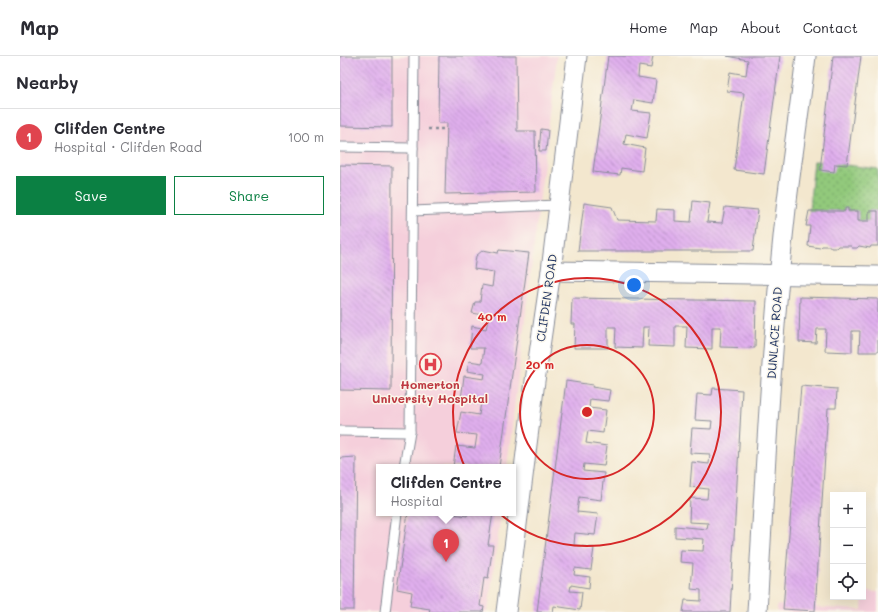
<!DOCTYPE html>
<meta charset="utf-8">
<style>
body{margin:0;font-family:Mali,sans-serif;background:#f2f2f3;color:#2b2b33}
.controls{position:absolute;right:12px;bottom:12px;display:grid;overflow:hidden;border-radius:0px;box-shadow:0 4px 16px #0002}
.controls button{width:36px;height:36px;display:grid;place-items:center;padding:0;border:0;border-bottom:1px solid #e1e1e2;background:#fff;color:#2b2b33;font:20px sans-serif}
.you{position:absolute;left:294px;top:229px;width:14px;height:14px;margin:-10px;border:3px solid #fff;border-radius:50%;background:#1a73e8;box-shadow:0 0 0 6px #1a73e833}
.badge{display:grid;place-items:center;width:26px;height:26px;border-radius:50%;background:#0b8043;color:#fff;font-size:13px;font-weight:700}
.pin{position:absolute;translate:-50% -33px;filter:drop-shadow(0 1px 2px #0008)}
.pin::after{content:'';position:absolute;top:21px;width:14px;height:12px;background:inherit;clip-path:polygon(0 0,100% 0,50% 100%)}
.popup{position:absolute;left:36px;top:408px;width:140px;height:52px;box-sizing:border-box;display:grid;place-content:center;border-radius:0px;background:#fff;filter:drop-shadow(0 1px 3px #0005);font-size:13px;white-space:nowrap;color:#7c7c81}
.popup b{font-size:15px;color:#2b2b33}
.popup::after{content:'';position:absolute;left:50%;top:100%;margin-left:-8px;border:8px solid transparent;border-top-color:#fff}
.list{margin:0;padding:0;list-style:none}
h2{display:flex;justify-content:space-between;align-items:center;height:52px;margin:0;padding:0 16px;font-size:17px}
h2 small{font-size:13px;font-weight:400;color:#7c7c81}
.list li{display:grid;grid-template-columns:26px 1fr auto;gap:12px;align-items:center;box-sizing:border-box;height:56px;padding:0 16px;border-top:1px solid #e1e1e2}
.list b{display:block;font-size:15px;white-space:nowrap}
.list p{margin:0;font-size:13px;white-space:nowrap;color:#7c7c81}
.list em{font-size:13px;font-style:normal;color:#7c7c81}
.actions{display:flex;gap:8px;padding:12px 16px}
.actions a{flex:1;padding:9px 0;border:1px solid #0b8043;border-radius:0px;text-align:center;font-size:14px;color:#0b8043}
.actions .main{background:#0b8043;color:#fff}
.icon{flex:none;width:22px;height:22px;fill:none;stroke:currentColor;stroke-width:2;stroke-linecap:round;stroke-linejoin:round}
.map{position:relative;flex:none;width:538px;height:556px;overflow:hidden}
header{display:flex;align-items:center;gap:24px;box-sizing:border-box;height:56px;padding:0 20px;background:#fff;border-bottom:1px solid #e1e1e2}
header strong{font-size:19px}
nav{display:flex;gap:22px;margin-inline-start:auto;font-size:14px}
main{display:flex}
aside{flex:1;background:#fff}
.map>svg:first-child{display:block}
.built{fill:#f5cfdb}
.garden{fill:url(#garden-dots);stroke:#567c6c}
.building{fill:url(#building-back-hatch)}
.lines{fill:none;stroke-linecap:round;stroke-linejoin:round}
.lane-casing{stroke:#878b96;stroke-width:11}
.street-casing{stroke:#878b96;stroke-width:21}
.path{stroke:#878b96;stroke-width:2.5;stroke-dasharray:3 3;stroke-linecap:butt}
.lane{stroke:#fff;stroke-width:9}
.street{stroke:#fff;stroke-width:19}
.ring{fill:none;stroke:#d62828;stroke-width:2}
.labels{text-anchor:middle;stroke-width:3;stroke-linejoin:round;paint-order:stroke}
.street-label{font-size:12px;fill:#1b2f5e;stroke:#fbf7ec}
.health-label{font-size:12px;font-weight:bold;fill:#be3a42;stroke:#fbf7ec}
.centre{fill:#d62828;stroke:#fbf7ec;stroke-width:2}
.ring-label{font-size:12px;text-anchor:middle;font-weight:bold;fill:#d62828;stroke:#fbf7ec;stroke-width:3;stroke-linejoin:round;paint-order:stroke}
</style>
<header>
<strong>Map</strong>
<nav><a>Home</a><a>Map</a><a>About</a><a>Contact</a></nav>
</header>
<main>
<aside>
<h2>Nearby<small></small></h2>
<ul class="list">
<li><span class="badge" style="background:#e0444e">1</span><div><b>Clifden Centre</b><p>Hospital · Clifden Road</p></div><em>100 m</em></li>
</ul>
<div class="actions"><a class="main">Save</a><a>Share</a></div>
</aside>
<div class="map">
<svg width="538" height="556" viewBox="0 0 538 556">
<defs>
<pattern id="garden-dots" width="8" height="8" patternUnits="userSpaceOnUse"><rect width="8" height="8" fill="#92c97b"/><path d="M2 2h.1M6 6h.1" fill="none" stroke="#76a468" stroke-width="1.8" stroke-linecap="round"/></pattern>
<pattern id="building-back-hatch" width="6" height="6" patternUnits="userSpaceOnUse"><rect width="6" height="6" fill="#e0afed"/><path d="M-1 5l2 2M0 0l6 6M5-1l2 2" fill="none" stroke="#b58fc3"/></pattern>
</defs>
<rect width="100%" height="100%" fill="#fbf7ec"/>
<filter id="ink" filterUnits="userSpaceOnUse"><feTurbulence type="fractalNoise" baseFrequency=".025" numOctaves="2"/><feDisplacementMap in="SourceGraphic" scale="8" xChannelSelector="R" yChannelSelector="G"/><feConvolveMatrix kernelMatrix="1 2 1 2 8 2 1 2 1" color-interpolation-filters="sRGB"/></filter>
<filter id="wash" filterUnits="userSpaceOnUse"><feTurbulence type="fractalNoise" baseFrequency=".012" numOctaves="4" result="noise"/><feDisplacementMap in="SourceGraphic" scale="16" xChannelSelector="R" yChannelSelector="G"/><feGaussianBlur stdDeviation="0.9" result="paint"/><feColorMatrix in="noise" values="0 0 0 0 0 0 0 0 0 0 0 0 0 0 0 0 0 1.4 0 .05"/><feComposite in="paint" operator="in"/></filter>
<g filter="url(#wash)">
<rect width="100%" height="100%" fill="#f3e7ce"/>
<g class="built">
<path d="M 0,0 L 217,0 L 167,411 L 39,411 L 39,457 L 161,457 L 148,556 L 0,556 Z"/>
<path d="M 523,535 L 538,536 L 538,556 L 437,556 L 437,549 L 522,554 Z"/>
</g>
<path class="garden" d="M 474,105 L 538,113 L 538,155 L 529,155 L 529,165 L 518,165 L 518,155 L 508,155 L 508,152 L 505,152 L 505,155 L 469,155 Z"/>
<g id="blocks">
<g class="building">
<path d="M 0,0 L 52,0 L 52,71 L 0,70 Z"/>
<path d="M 99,0 L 176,0 L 177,75 L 195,75 L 196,136 L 105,138 L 107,67 L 98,67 Z"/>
<path d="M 268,0 L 313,0 L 311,12 L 299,10 L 298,21 L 316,24 L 313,47 L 294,44 L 292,55 L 311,57 L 307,82 L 286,78 L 284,88 L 305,92 L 302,115 L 281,112 L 280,119 L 253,116 Z"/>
<path d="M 387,0 L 440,0 L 424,118 L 394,114 L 404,37 L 387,35 L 390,16 L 406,19 L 408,4 Z"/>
<path d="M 493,0 L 521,0 L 507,109 L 495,108 L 494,116 L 480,114 Z"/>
<path d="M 201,73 L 208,74 L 206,95 L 199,95 Z"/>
<path d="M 0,109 L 52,110 L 51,335 L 0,334 Z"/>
<path d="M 353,145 L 370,147 L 367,166 L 382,167 L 385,151 L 418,154 L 413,195 L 238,195 L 244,147 L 272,151 L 277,164 L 316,165 L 317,153 L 335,154 L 335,165 L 351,166 Z"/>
<path d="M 505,152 L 508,152 L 508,155 L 518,155 L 518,165 L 529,165 L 529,155 L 538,155 L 538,190 L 531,190 L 530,192 L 519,190 L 517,192 L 512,192 L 511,190 L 498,190 L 496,192 L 491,192 L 490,190 L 482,190 L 480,192 L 468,190 L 470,170 L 466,170 L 469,155 L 505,155 Z"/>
<path d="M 143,194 L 158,197 L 159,194 L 189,197 L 159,411 L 113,411 L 116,390 L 135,392 L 137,379 L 117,377 L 121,356 L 139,359 L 141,346 L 121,344 L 124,320 L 144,323 L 145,318 L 127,315 L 129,305 L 142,307 L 144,292 L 130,292 L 132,270 L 146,273 L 149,260 L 132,257 L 135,246 L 140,246 L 142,229 L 152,231 L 154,216 L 134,213 L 136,200 Z"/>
<path d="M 460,241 L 538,243 L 538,296 L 519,296 L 520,275 L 512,275 L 512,296 L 485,295 L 486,273 L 477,273 L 476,287 L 459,286 Z"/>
<path d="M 232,242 L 416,245 L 415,292 L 380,291 L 381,271 L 372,271 L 372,293 L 346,292 L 347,270 L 335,270 L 335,291 L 308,290 L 309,271 L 303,271 L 302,292 L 275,291 L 276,271 L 268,271 L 268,292 L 234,292 L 235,268 L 231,268 Z"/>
<path d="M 226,325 L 253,329 L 252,331 L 270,334 L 268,345 L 250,343 L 249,352 L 266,354 L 263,377 L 248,375 L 246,387 L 267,390 L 264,410 L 244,408 L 243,415 L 264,417 L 261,444 L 239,441 L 237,456 L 258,458 L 255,479 L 235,477 L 234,489 L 254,492 L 251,514 L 235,512 L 234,519 L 250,521 L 249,532 L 231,529 L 230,535 L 242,536 L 240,554 L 214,550 L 213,556 L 197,556 Z"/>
<path d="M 461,330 L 497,333 L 496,352 L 488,352 L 475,555 L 443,553 Z"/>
<path d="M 373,332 L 402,334 L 390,556 L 343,556 L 345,544 L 361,545 L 361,534 L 351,533 L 353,507 L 340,506 L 341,494 L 363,495 L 364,483 L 335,481 L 335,470 L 367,473 L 368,467 L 349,466 L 350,442 L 367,443 L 368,433 L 350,431 L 352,406 L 369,408 L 370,398 L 350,397 L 352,372 L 371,373 L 372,365 L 355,364 L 357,338 L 372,339 Z"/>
<path d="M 16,401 L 14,554 L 0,554 L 0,402 Z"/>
<path d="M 68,457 L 105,457 L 127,460 L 128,457 L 153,457 L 148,489 L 153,489 L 148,523 L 144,522 L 140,550 L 144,551 L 143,556 L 89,556 L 90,553 L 70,550 L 72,536 L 57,533 Z"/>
</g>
</g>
</g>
<g filter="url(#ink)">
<use href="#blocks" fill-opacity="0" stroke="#878b96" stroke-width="1"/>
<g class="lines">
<defs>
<g id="lane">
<path d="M 0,91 L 73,92"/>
<path d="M 73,155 L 218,149"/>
<path d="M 0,375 L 70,376"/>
<path d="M 64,411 L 70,376 L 74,0"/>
<path d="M 45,556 L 57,457"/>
</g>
<g id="street">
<path d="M 211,215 L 538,220"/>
<path d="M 166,556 L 195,325 L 211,215 L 237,0"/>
<path d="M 417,556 C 425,421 431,287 446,153 C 452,102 460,51 466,0"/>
</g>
</defs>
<use href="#lane" class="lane-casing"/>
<use href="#street" class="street-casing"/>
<path class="path" d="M 88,73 L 107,73"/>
<use href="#lane" class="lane"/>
<use href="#street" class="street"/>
</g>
</g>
<g class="ring">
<circle cx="247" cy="356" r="67"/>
<circle cx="247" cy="356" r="134"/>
</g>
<defs>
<symbol id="hospital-ring" viewBox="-11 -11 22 22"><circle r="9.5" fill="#fbf7ec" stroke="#e0444e" stroke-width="1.5"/><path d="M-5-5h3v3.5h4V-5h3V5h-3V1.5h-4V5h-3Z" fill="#e0444e"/></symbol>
</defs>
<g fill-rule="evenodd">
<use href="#hospital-ring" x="78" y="296" width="25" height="25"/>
</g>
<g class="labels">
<g class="street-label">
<text transform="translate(207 242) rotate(-82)" y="4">CLIFDEN ROAD</text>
<text transform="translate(435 277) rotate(-86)" y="4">DUNLACE ROAD</text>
</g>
<g class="health-label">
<text x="90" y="333">Homerton<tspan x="90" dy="14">University Hospital</tspan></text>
</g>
</g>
<circle cx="247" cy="356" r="6" class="centre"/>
<g class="ring-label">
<text x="152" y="265">40 m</text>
<text x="200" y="313">20 m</text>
</g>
</svg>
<div class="controls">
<button>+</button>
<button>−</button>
<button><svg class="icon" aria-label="locate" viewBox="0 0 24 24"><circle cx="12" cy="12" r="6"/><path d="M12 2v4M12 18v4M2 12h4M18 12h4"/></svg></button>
</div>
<div class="you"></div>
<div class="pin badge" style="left:106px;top:506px;background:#e0444e">1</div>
<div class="popup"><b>Clifden Centre</b>Hospital</div>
</div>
</main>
